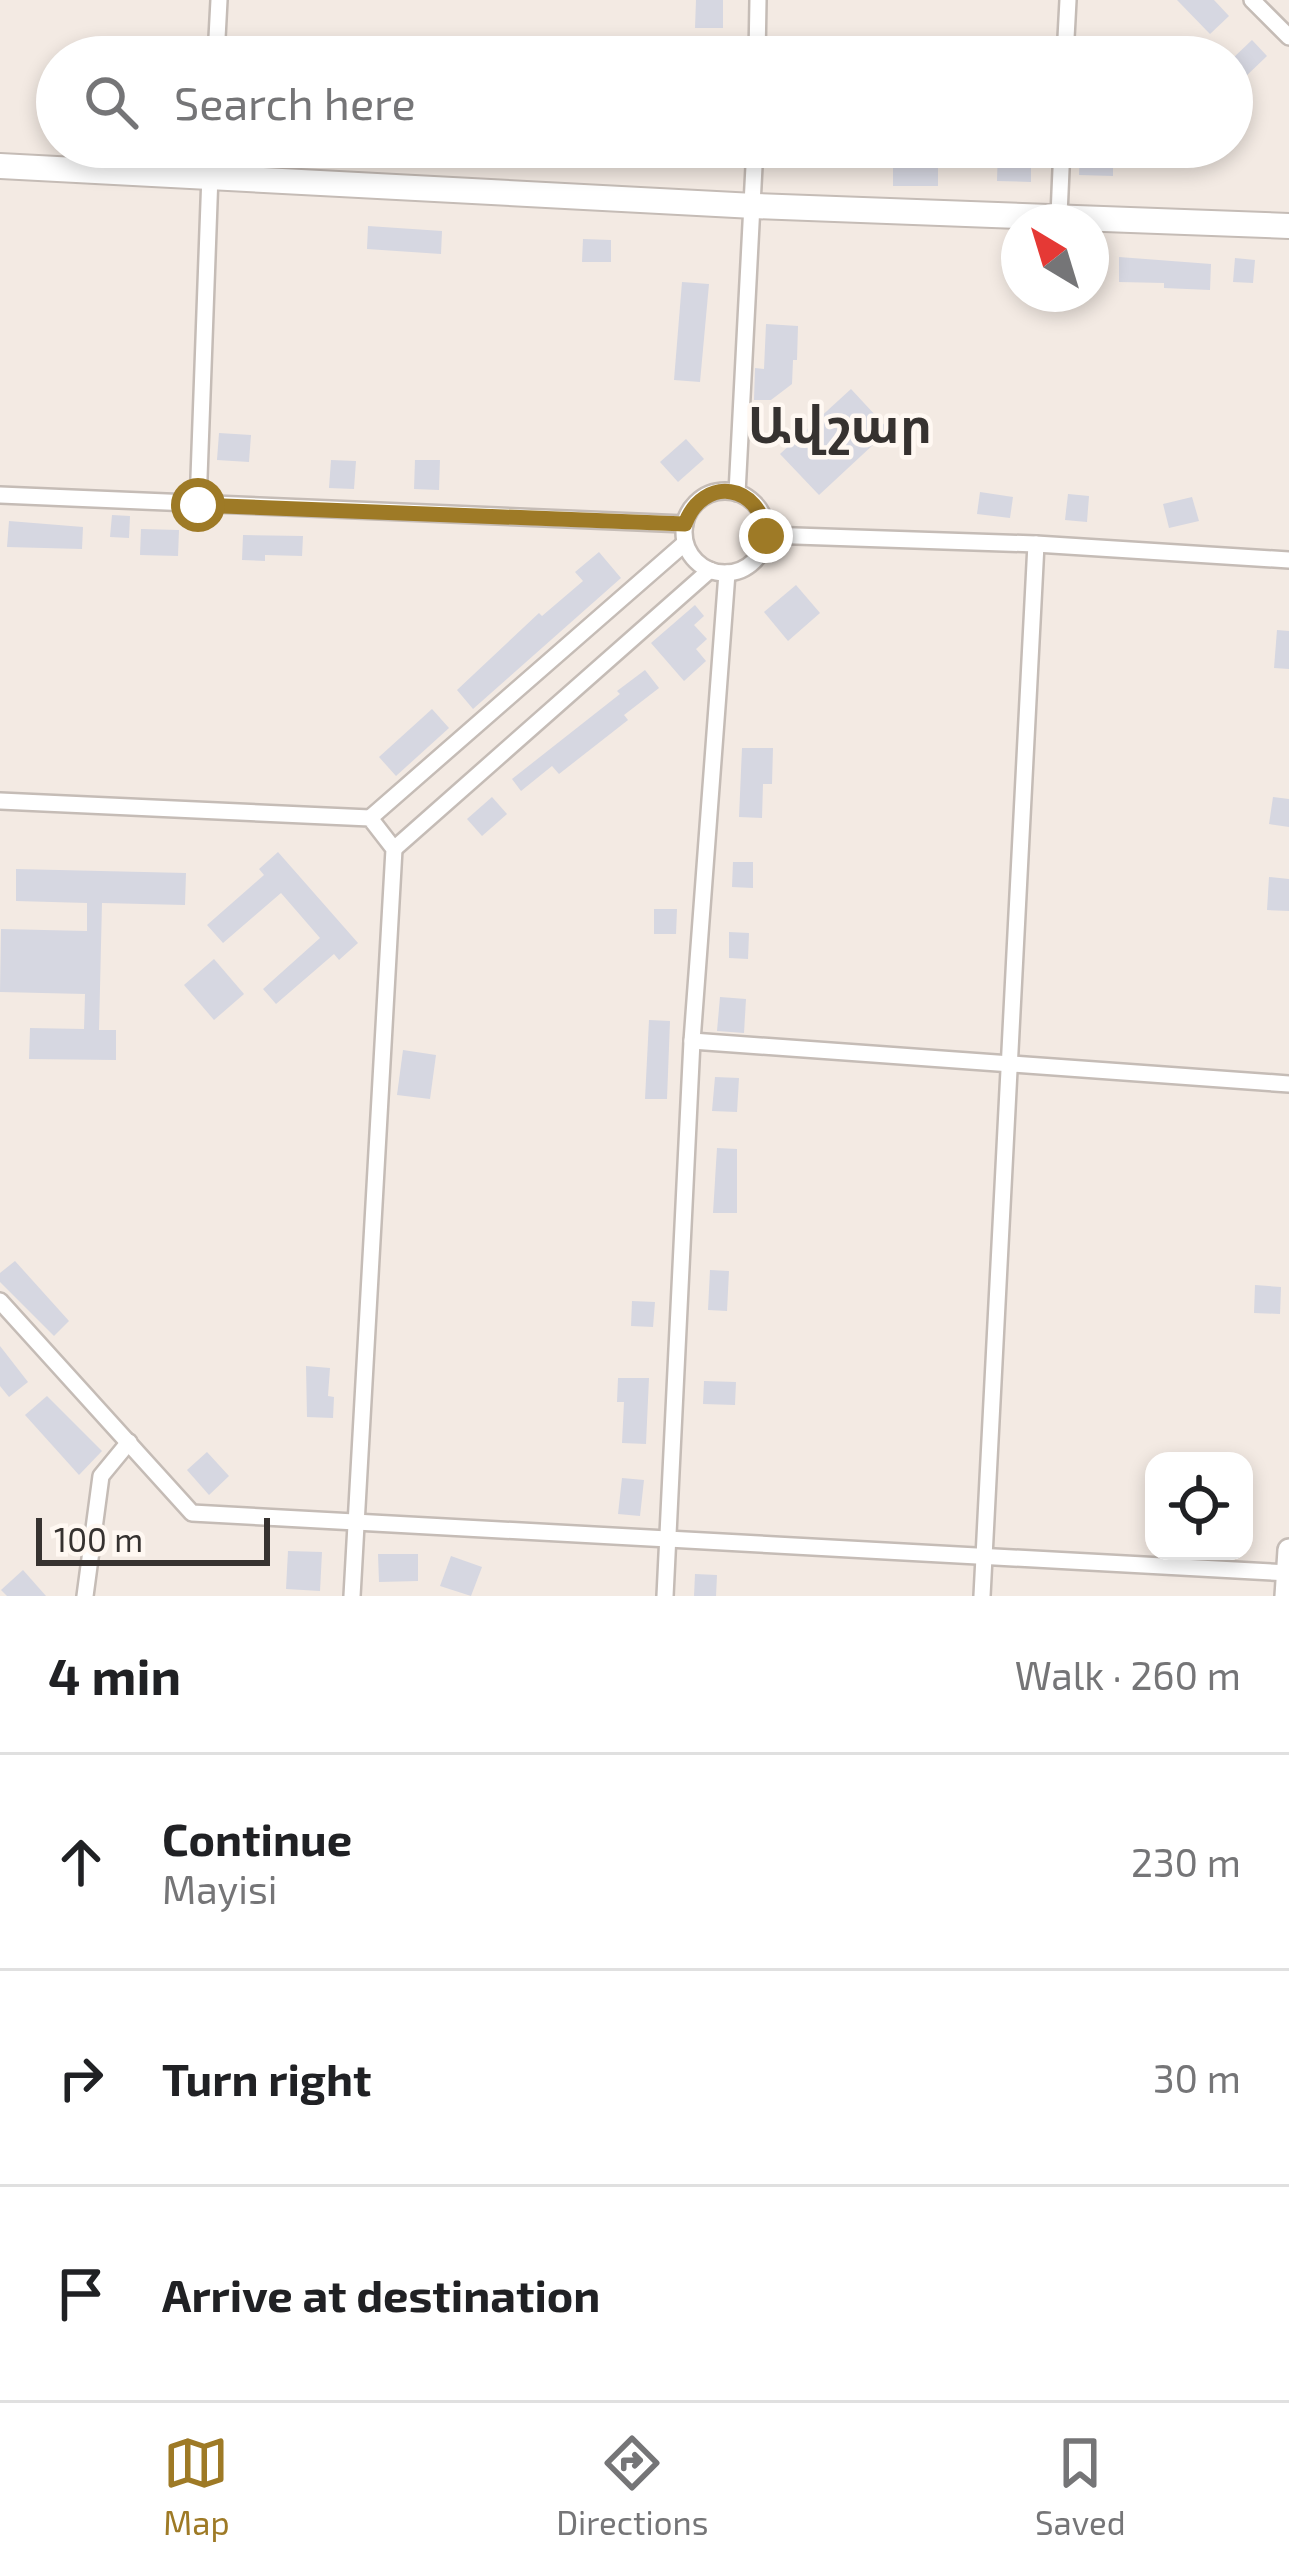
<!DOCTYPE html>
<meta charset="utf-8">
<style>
body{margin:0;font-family:"Exo 2","Noto Sans Armenian",sans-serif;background:#f2f2f2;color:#202124}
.controls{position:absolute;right:36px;bottom:36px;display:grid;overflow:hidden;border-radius:24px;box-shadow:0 6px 18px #0003}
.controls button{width:108px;height:108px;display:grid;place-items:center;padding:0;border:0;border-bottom:3px solid #e0e0e0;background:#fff;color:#202124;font:60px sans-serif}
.compass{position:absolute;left:1001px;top:204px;width:108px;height:108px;border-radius:50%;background:#fff;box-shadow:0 6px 18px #0003;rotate:322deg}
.scale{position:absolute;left:36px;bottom:30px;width:234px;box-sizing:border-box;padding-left:12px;border:6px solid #363230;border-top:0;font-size:33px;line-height:42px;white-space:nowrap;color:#363230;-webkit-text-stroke:9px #fff8f2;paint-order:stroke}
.stop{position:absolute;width:36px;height:36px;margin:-27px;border:9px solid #9e7a26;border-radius:50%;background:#fff}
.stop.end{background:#9e7a26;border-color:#fff;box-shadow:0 3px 12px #0008}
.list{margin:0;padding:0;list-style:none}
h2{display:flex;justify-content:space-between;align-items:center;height:156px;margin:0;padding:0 48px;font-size:51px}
h2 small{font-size:39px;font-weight:400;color:#757577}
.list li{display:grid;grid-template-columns:78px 1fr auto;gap:36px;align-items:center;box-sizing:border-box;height:216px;padding:0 48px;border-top:3px solid #e0e0e0}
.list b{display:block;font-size:45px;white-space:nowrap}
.list p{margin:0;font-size:39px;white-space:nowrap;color:#757577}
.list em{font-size:39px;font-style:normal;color:#757577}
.icon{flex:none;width:66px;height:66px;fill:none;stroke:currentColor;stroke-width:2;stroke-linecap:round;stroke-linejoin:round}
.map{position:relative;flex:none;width:1289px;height:1596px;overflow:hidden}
.search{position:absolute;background:#fff;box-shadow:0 6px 18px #0003;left:36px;right:36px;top:36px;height:132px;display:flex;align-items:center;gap:30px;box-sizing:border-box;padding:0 42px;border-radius:66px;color:#757577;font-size:45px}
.sheet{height:804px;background:#fff}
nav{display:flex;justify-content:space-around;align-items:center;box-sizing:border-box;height:168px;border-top:3px solid #e0e0e0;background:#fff;font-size:33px;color:#757577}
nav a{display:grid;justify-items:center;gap:6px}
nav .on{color:#9e7a26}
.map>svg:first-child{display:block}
.building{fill:#d6d7e1}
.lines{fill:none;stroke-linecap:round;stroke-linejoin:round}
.street-casing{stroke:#c5bcb6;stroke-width:20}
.secondary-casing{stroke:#c5bcb6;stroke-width:26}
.primary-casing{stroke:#c5bcb6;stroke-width:28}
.street{stroke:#fff;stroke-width:15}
.secondary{stroke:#fff;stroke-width:21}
.primary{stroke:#fff;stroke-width:24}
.route{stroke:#9e7a26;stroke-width:15}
.labels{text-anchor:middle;stroke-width:9;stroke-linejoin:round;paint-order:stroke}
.quarter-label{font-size:51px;font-weight:bold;fill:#363230;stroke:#fff8f2}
</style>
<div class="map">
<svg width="1289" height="1596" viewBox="0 0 1289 1596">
<rect width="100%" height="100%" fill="#f3eae3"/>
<g class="building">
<path d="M 696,0 L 723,0 L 723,28 L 695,28 Z"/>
<path d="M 1177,0 L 1214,0 L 1229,16 L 1210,34 Z"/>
<path d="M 1252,40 L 1267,56 L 1243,79 L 1232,68 L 1232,59 Z"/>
<path d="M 1080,147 L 1113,147 L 1113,176 L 1079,175 Z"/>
<path d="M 998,148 L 1031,148 L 1031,182 L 997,181 Z"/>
<path d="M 893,154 L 938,155 L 938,186 L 893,186 Z"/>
<path d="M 368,226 L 442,231 L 441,254 L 367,249 Z"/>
<path d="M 583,239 L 611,240 L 611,262 L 582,262 Z"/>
<path d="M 1119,257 L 1211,264 L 1210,290 L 1164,288 L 1164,283 L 1119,282 Z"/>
<path d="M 1235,258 L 1255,260 L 1253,283 L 1233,282 Z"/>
<path d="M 682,282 L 709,284 L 700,382 L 674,380 Z"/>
<path d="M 766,324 L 798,326 L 797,360 L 793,360 L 792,384 L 771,400 L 754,400 L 755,368 L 764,369 Z"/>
<path d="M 851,389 L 889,430 L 819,495 L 780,454 Z"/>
<path d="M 219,433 L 251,435 L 249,462 L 217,460 Z"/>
<path d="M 686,439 L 704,459 L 678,482 L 660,462 Z"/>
<path d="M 331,460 L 356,461 L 354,489 L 329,488 Z"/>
<path d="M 415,460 L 440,460 L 439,490 L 414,489 Z"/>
<path d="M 980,492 L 1013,497 L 1010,518 L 977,514 Z"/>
<path d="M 1068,494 L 1089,496 L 1087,522 L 1065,520 Z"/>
<path d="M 1192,497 L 1199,521 L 1169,528 L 1163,504 Z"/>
<path d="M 112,515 L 130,516 L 129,538 L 110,537 Z"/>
<path d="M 9,521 L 83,527 L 82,549 L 7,547 Z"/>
<path d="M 141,529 L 179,530 L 178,556 L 140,555 Z"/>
<path d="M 243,535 L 303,536 L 302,556 L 265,555 L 265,561 L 242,560 Z"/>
<path d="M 599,552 L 621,578 L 473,709 L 457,690 L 539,613 L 542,616 L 583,581 L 575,572 Z"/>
<path d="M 796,585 L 820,613 L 788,641 L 764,612 Z"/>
<path d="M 695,605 L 704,616 L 694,625 L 707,639 L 696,649 L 706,661 L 684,681 L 651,643 Z"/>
<path d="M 1277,630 L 1289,631 L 1289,669 L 1274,668 Z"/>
<path d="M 645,670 L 659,688 L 624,715 L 628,720 L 559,774 L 552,766 L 521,791 L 512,779 L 620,694 L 617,691 Z"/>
<path d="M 432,709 L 449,728 L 396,776 L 379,757 Z"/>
<path d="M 742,748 L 773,748 L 772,784 L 763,784 L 762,818 L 739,817 Z"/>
<path d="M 492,797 L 507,814 L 482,836 L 467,819 Z"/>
<path d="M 1273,797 L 1289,799 L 1289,827 L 1269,824 Z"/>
<path d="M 278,852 L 358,943 L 339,960 L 334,954 L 276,1004 L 263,989 L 320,938 L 281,893 L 223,943 L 207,925 L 264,875 L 259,869 Z"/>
<path d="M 733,862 L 753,862 L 753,888 L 732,887 Z"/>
<path d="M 16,869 L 186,873 L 185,905 L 102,903 L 99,1030 L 116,1030 L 116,1060 L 29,1059 L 30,1028 L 84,1029 L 85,994 L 0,992 L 1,929 L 87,931 L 87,903 L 16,901 Z"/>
<path d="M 1269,877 L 1289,879 L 1289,911 L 1267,910 Z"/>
<path d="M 654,909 L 677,909 L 676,934 L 654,934 Z"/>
<path d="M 729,932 L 749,933 L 748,959 L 729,958 Z"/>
<path d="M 214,959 L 244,994 L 214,1020 L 184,985 Z"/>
<path d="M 720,997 L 746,999 L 744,1033 L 717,1031 Z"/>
<path d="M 649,1020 L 670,1021 L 667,1099 L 645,1099 Z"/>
<path d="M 403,1050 L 436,1055 L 430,1099 L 397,1095 Z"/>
<path d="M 715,1077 L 739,1078 L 737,1112 L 712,1111 Z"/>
<path d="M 717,1148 L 737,1149 L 737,1213 L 713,1213 Z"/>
<path d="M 15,1261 L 69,1321 L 54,1336 L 0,1282 L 0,1273 Z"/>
<path d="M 710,1270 L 729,1271 L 727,1311 L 708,1310 Z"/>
<path d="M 1255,1285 L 1281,1287 L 1280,1314 L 1254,1313 Z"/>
<path d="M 632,1301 L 655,1302 L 653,1327 L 631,1326 Z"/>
<path d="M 0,1346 L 28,1382 L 9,1397 L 0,1386 Z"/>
<path d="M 306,1366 L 330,1368 L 328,1396 L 334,1397 L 333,1418 L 307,1417 Z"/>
<path d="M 618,1378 L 649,1378 L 646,1444 L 622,1443 L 624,1402 L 617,1402 Z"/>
<path d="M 704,1381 L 736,1382 L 735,1405 L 703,1404 Z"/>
<path d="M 47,1396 L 102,1451 L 79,1475 L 25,1415 Z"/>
<path d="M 207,1452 L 229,1476 L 209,1495 L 187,1470 Z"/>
<path d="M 622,1478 L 644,1480 L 640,1516 L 618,1514 Z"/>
<path d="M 288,1551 L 322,1552 L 320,1591 L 286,1589 Z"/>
<path d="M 378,1554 L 418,1554 L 418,1581 L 379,1582 Z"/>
<path d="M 451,1556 L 482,1567 L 471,1596 L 440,1586 Z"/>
<path d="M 23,1570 L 46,1596 L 7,1596 L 1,1590 Z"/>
<path d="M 695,1574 L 717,1575 L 716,1596 L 694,1596 Z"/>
</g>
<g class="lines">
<defs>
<g id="street">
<path d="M 1252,0 L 1289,37"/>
<path d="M 216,57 L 219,0"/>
<path d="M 757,57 L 758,0"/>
<path d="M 1065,57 L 1068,0"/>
<path d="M 1059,215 L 1062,147"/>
<circle cx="725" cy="532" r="41"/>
<path d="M 737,493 L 755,147"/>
<path d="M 0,495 L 685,524"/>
<path d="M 198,505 L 211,147"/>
<path d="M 766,535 L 1036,544 L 1289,560"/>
<path d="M 0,801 L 370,818 L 394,849 L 352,1596"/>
<path d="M 370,818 L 685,543"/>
<path d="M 394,849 L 710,570"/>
<path d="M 692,1041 L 1289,1084"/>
<path d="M 0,1301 L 192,1513 L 1289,1573"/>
<path d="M 85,1596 L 101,1476 L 129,1442"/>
<path d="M 665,1596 L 692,1041 L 727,573"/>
<path d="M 982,1596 L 1036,544"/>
</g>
<path id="secondary" d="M 1286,1596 L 1289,1550"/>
<path id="primary" d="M 0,166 L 754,206 L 1289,226"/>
</defs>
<use href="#street" class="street-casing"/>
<use href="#secondary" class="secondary-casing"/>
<use href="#primary" class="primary-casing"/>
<use href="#street" class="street"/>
<use href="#secondary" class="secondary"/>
<use href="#primary" class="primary"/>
</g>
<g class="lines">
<path class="route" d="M 198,505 L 685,524 C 703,475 761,483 766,536"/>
</g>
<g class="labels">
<g class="quarter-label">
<text x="840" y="443">Ավշար</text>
</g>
</g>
</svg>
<div class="controls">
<button><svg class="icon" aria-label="locate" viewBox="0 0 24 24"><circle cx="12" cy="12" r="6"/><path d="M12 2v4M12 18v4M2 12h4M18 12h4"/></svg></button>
</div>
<svg class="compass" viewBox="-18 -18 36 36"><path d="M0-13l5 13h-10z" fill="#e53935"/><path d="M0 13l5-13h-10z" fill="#757577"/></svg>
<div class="scale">100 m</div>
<div class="stop" style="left:198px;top:505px"></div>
<div class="stop end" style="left:766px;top:536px"></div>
<div class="search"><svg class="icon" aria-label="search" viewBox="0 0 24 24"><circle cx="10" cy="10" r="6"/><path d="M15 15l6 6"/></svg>Search here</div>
</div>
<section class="sheet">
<h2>4 min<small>Walk · 260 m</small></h2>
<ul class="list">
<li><svg class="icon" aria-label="ahead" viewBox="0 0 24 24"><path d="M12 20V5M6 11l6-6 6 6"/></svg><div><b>Continue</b><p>Mayisi</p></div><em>230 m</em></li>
<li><svg class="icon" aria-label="right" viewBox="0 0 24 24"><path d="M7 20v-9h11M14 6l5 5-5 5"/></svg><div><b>Turn right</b></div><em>30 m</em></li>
<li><svg class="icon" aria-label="arrive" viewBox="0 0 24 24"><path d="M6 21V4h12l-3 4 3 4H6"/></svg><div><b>Arrive at destination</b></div></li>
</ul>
</section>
<nav>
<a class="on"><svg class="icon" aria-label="map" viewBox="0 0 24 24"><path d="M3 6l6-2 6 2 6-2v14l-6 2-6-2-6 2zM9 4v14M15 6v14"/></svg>Map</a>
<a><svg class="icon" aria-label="directions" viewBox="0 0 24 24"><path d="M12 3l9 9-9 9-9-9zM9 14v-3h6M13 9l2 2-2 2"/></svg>Directions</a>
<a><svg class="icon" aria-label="saved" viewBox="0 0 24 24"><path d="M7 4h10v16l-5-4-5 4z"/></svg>Saved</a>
</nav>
